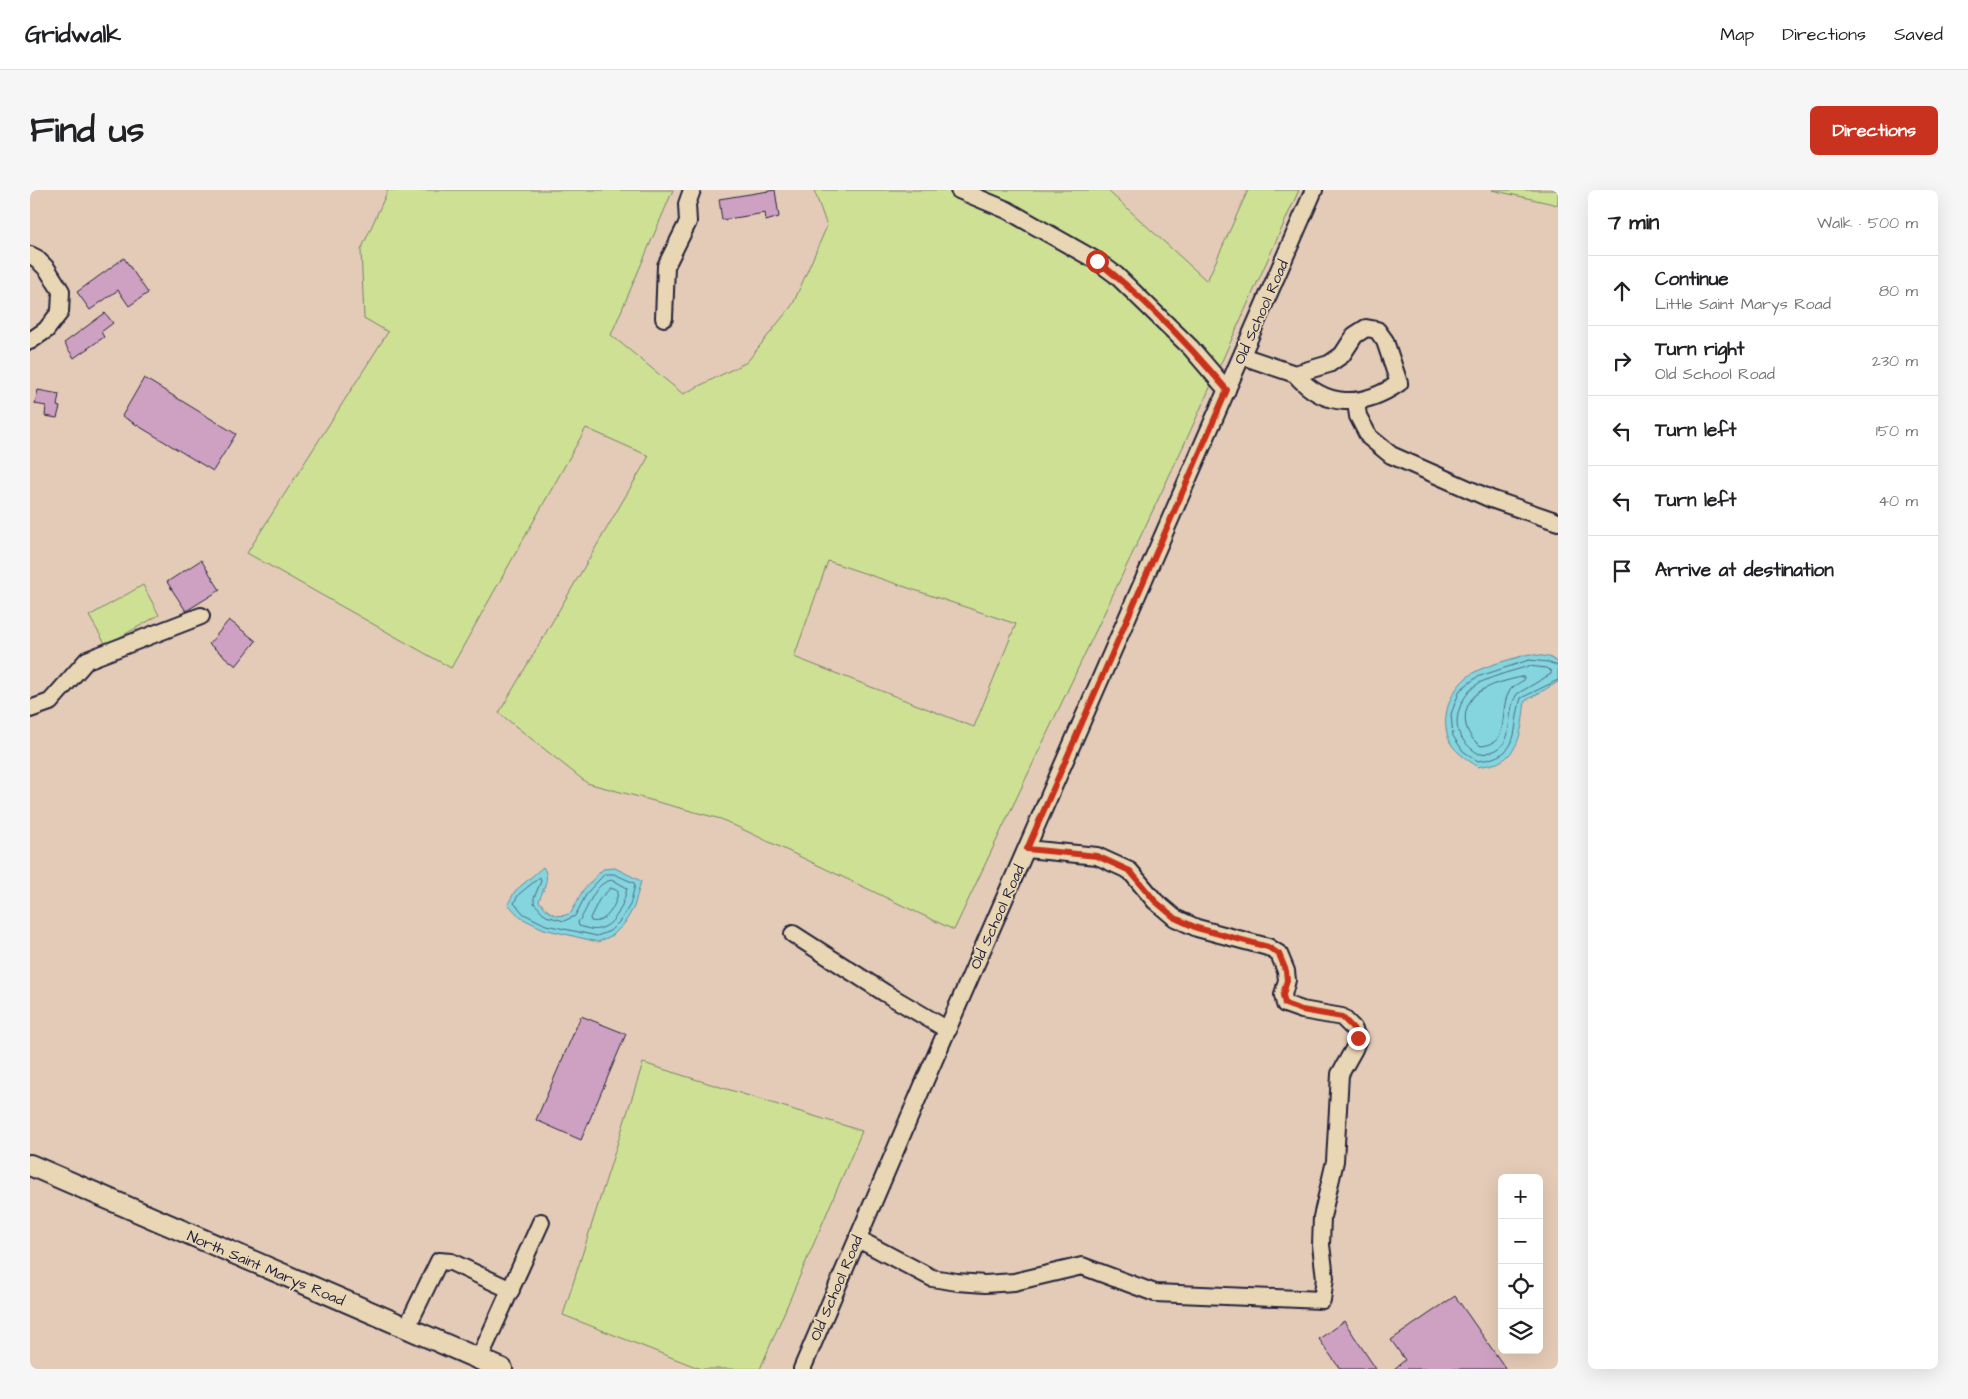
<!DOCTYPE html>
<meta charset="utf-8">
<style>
body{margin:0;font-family:"Architects Daughter",sans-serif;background:#f6f6f6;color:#202124}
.controls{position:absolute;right:15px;bottom:15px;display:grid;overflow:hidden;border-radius:8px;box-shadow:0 5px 20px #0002}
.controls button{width:45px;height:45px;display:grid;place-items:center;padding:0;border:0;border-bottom:1px solid #e0e0e0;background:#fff;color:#202124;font:25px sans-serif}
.stop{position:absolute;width:15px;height:15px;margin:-11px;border:4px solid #c8321e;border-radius:50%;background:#fff}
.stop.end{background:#c8321e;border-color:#fff;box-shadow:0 1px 5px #0008}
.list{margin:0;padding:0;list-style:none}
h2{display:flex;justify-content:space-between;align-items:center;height:65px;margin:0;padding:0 20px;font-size:21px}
h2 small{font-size:16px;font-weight:400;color:#757577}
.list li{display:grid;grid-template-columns:32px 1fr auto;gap:15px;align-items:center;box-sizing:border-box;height:70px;padding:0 20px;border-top:1px solid #e0e0e0}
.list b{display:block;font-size:19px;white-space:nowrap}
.list p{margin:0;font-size:16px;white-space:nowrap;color:#757577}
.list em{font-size:16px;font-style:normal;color:#757577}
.icon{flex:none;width:28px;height:28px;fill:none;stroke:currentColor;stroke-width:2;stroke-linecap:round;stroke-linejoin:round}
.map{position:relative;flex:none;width:1528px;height:1179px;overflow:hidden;border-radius:8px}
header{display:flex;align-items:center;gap:30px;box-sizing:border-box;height:70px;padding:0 25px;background:#fff;border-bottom:1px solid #e0e0e0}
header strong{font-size:24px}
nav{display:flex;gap:28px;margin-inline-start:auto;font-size:18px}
.intro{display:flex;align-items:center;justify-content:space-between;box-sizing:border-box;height:120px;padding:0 30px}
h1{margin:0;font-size:35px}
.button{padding:12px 22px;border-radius:8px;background:#c8321e;color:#fff;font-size:18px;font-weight:700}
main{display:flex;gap:30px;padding:0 30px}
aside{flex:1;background:#fff;border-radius:8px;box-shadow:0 5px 20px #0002}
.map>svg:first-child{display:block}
.green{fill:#cde094;stroke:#788168;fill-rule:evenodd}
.water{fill:#85d5df;stroke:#5d8d9d}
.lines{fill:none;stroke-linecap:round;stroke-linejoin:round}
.shore{stroke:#4a6a7d;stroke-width:1}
.building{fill:#cea1c3;stroke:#22223b}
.minor-casing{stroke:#22223b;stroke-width:20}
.major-casing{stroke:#22223b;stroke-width:24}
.minor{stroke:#e9d6b4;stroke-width:16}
.major{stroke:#e9d6b4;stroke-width:20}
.route{stroke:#c8321e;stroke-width:6}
.labels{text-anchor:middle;stroke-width:4;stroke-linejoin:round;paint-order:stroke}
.street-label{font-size:15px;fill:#22223b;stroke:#e9d6b4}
</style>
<header>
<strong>Gridwalk</strong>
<nav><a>Map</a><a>Directions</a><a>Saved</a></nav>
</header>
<div class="intro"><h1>Find us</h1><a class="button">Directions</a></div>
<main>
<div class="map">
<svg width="1528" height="1179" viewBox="0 0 1528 1179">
<rect width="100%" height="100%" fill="#e4cbb7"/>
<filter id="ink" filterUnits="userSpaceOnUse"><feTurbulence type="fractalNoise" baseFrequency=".02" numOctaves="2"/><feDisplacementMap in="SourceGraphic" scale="10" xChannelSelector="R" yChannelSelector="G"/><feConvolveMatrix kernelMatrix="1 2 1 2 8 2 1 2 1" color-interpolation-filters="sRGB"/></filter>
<g filter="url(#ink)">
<g class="green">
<path d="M 358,0 L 643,0 L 581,145 L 653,204 L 717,172 L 763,114 L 797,36 L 784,0 L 1077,0 L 1177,91 L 1218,0 L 1269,0 L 1159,244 L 924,740 L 691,629 L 557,593 L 469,523 L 619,266 L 556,238 L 421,478 L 217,363 L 358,142 L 334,128 L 331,60 ZM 798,371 L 986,434 L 944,537 L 764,467 Z"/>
<path d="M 1462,0 L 1528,0 L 1528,15 Z"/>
<path d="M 113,395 L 129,425 L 76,455 L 59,426 Z"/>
<path d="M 613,873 L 832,941 L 730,1179 L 671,1179 L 533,1125 Z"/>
</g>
<g class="water">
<path d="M 1499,464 L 1519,467 L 1528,472 L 1528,492 L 1495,511 C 1492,532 1492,560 1471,571 C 1465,575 1455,575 1448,577 C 1437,569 1422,561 1418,547 C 1410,523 1423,495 1443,483 C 1456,475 1483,469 1499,464 Z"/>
<path d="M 513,677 C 521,688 513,699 509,711 C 518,722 526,730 541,723 L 553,700 L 573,679 L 585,678 L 611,691 L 604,717 L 594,734 L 583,745 L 568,752 L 514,739 L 491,728 L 478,714 L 485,701 Z"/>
</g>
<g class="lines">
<g class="shore">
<path d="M 1499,476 L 1516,478 L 1521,481 L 1521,484 L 1487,504 C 1472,527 1491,562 1449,564 C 1441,559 1435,554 1430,545 C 1421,528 1434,500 1451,492 C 1466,485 1483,481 1499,476 Z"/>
<path d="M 1528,476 L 1518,472 L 1499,470 L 1447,487 L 1430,500 L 1421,524 L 1423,546 L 1433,561 L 1448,571 C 1493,566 1481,540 1491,508 L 1528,490"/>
<path d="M 1491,487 L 1494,487 L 1494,490 C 1488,494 1482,496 1479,502 C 1468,521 1482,554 1451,556 C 1429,542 1430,511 1454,499 C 1465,493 1479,490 1491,487 Z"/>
<path d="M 575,684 L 584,684 L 604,693 L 605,695 L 600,715 L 590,731 L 580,741 L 567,746 L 516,735 L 494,724 L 484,713 L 489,704 L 510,687 L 511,691 L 504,708 L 504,713 L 516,726 L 534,731 L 545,726 L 557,703 Z"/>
<path d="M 583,690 L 597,698 C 594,713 586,736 568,739 C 563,741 554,737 549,736 L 548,732 C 559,720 563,691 583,690 Z"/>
<path d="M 581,698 L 588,701 C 587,714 576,735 561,731 L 560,728 L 569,710 Z"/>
</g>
</g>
<g class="building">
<path d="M 745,0 L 749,27 L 736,31 L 735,23 L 692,30 L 689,9 Z"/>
<path d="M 94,68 L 118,103 L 99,116 L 88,100 L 60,120 L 47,102 Z"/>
<path d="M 75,123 L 83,133 L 71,142 L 74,147 L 44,168 L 34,153 Z"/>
<path d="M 114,188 L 206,244 L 183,281 L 92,226 Z"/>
<path d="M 8,200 L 29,204 L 27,216 L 30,217 L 27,228 L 15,226 L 16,216 L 5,214 Z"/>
<path d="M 171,370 L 190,400 L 156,421 L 137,392 Z"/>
<path d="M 199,430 L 226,451 L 206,476 L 179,454 Z"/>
<path d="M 551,826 L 596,844 L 551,950 L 506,930 Z"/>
<path d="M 1425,1106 L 1476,1179 L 1364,1179 L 1375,1170 L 1361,1150 Z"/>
<path d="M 1314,1131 L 1346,1179 L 1310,1179 L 1289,1149 Z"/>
</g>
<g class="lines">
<defs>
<g id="minor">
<path d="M 929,0 L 977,20 L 1067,71 L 1086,85 L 1161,158 L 1197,200"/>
<path d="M 0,65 L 6,68 L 17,79 L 31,101 L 30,122 L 16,140 L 0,151"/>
<path d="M 634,128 L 636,76 L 658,32 L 657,14 L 662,0"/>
<path d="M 1212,166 L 1265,184 L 1299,174 L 1312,165 L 1325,145 L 1336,138 L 1347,140 L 1355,151 L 1369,193 C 1333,218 1295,219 1265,184"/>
<path d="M 1326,212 L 1328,226 L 1339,247 L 1361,265 L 1461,309 L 1528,332"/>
<path d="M 0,519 L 20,512 L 57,470 L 171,426"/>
<path d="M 763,744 L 855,803 L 918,840"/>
<path d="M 828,1049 L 902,1088 L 927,1092 L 955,1094 L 984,1092 L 1052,1076 L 1125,1103 L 1292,1110 L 1295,1088 L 1291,1055 L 1292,1027 L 1305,971 L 1310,884 L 1324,859 L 1328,849 L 1323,838 L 1312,827 L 1272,820 L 1255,814 L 1253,805 L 1257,790 L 1256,781 L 1249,764 L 1238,757 L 1167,738 L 1145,728 L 1125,711 L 1100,681 L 1067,666 L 997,659"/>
<path d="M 376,1139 L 409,1071 L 421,1072 L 481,1100"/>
<path d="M 449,1169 L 511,1032"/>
<path d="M 772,1179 L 897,886 L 1284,0"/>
</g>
<path id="major" d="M 0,975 L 472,1179"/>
</defs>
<use href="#minor" class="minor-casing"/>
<use href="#major" class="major-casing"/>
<use href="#minor" class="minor"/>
<use href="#major" class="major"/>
</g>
</g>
<g class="lines" filter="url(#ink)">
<path class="route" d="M 1067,71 C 1115,108 1158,154 1197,200 L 997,659 L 1067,666 L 1100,681 L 1125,711 L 1145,728 L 1167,738 L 1238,757 L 1249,764 L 1256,781 L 1257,790 L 1253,805 L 1255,814 L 1272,820 L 1312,827 L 1323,838 L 1328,848"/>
</g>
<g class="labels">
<g class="street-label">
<text transform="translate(1231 122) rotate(-66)" y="5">Old School Road</text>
<text transform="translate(967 727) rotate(-66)" y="5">Old School Road</text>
<text transform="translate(236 1078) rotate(23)" y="5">North Saint Marys Road</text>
<text transform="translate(806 1098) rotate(-67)" y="5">Old School Road</text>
</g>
</g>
</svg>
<div class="controls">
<button>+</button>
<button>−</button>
<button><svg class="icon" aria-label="locate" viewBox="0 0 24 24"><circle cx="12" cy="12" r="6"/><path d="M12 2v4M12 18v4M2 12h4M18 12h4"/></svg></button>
<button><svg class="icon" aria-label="layers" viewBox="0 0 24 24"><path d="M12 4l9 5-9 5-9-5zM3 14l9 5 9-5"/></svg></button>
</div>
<div class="stop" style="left:1067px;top:71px"></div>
<div class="stop end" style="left:1328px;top:848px"></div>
</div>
<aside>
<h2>7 min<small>Walk · 500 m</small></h2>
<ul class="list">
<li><svg class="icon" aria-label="ahead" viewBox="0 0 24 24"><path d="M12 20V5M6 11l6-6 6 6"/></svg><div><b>Continue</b><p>Little Saint Marys Road</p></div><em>80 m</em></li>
<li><svg class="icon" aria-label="right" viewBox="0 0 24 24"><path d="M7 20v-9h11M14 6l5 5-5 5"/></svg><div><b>Turn right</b><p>Old School Road</p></div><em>230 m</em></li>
<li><svg class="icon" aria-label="left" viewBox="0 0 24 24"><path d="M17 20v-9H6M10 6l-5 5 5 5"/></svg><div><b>Turn left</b></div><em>150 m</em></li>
<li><svg class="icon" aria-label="left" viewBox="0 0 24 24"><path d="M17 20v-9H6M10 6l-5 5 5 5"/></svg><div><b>Turn left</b></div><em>40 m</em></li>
<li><svg class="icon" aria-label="arrive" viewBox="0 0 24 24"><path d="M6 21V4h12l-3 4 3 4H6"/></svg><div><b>Arrive at destination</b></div></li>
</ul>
</aside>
</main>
